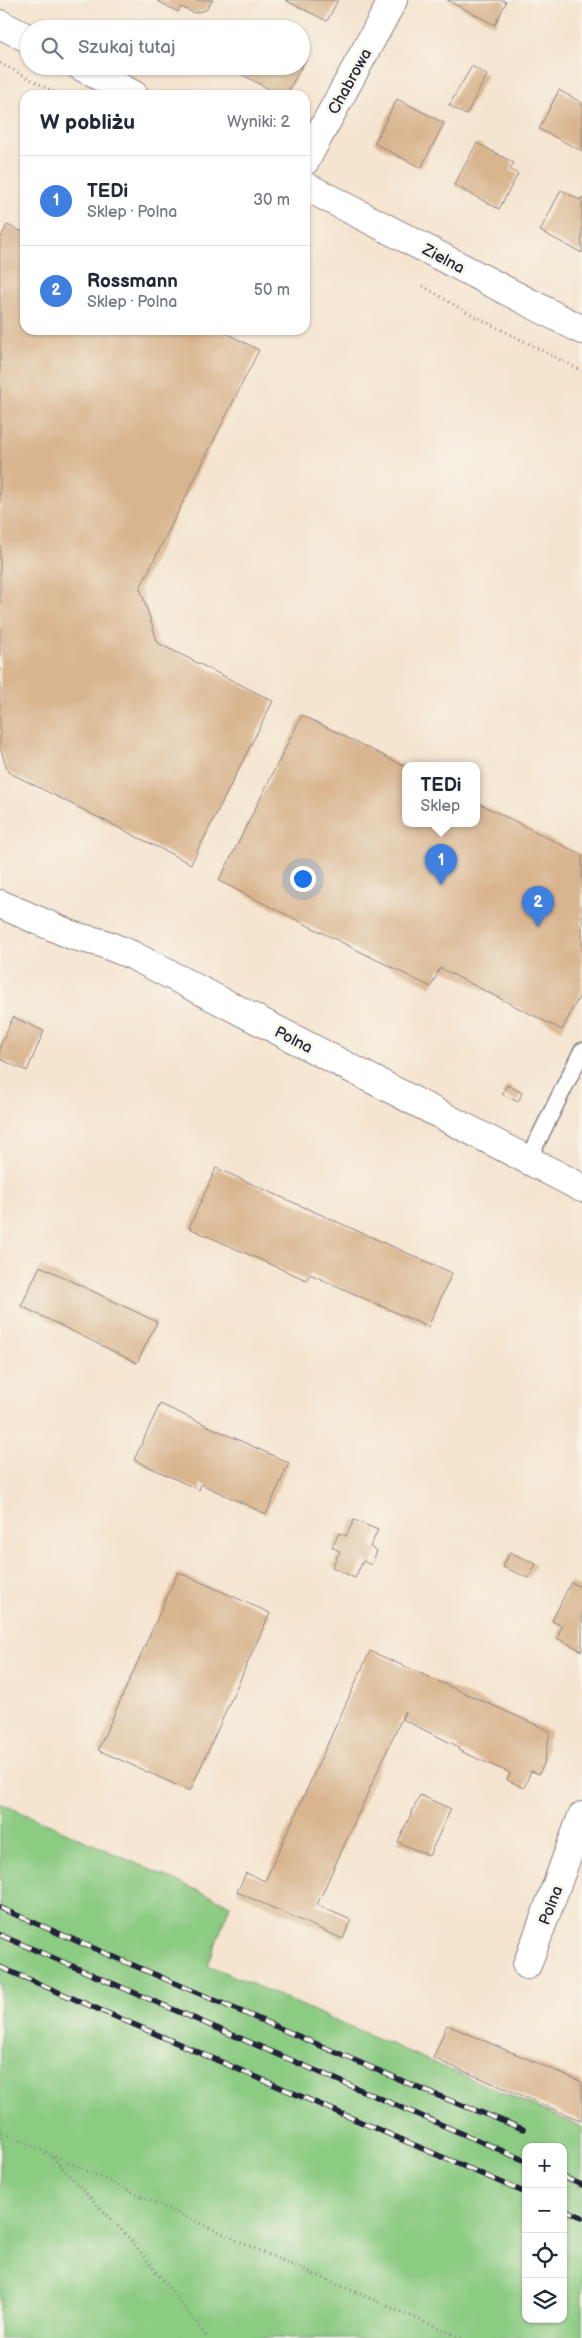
<!DOCTYPE html>
<html lang="pl">
<meta charset="utf-8">
<style>
body{margin:0;font-family:"Balsamiq Sans",sans-serif;background:#f6f6f7;color:#1f2937}
.controls{position:absolute;right:15px;bottom:15px;display:grid;overflow:hidden;border-radius:10px;box-shadow:0 1px 4px #0004}
.controls button{width:45px;height:45px;display:grid;place-items:center;padding:0;border:0;border-bottom:1px solid #e0e1e3;background:#fff;color:#1f2937;font:25px sans-serif}
.you{position:absolute;left:302px;top:878px;width:18px;height:18px;margin:-12px;border:4px solid #fff;border-radius:50%;background:#1a73e8;box-shadow:0 0 0 8px #1a73e833}
.badge{display:grid;place-items:center;width:32px;height:32px;border-radius:50%;background:#7c3aed;color:#fff;font-size:16px;font-weight:700}
.pin{position:absolute;translate:-50% -41px;filter:drop-shadow(0 1px 2px #0008)}
.pin::after{content:'';position:absolute;top:26px;width:18px;height:15px;background:inherit;clip-path:polygon(0 0,100% 0,50% 100%)}
.popup{position:absolute;left:402px;top:762px;width:78px;height:65px;box-sizing:border-box;display:grid;place-content:center;border-radius:10px;background:#fff;filter:drop-shadow(0 1px 4px #0005);font-size:16px;white-space:nowrap;color:#747a83}
.popup b{font-size:19px;color:#1f2937}
.popup::after{content:'';position:absolute;left:50%;top:100%;margin-left:-10px;border:10px solid transparent;border-top-color:#fff}
.list{margin:0;padding:0;list-style:none}
h2{display:flex;justify-content:space-between;align-items:center;height:65px;margin:0;padding:0 20px;font-size:21px}
h2 small{font-size:16px;font-weight:400;color:#747a83}
.list li{display:grid;grid-template-columns:32px 1fr auto;gap:15px;align-items:center;box-sizing:border-box;height:90px;padding:0 20px;border-top:1px solid #e0e1e3}
.list b{display:block;font-size:19px;white-space:nowrap}
.list p{margin:0;font-size:16px;white-space:nowrap;color:#747a83}
.list em{font-size:16px;font-style:normal;color:#747a83}
.icon{flex:none;width:28px;height:28px;fill:none;stroke:currentColor;stroke-width:2;stroke-linecap:round;stroke-linejoin:round}
.map{position:relative;flex:none;width:582px;height:2338px;overflow:hidden}
.search{position:absolute;background:#fff;box-shadow:0 1px 4px #0004;left:20px;top:20px;width:290px;height:55px;display:flex;align-items:center;gap:12px;box-sizing:border-box;padding:0 18px;border-radius:28px;color:#747a83;font-size:19px}
.panel{position:absolute;background:#fff;box-shadow:0 1px 4px #0004;left:20px;top:90px;width:290px;height:245px;border-radius:15px}
.map>svg:first-child{display:block}
.green{fill:#8bcb82;stroke:#56765e;fill-rule:evenodd}
.building{fill:#d9b58f}
.lines{fill:none;stroke-linecap:round;stroke-linejoin:round}
.lane-casing{stroke:#8c8385;stroke-width:19}
.street-casing{stroke:#8c8385;stroke-width:30}
.secondary-casing{stroke:#8c8385;stroke-width:30}
.path{stroke:#8c8385;stroke-width:3;stroke-dasharray:1 4;stroke-linecap:butt}
.lane{stroke:#fff;stroke-width:16}
.street{stroke:#fff;stroke-width:28}
.secondary{stroke:#fff;stroke-width:28}
.rail-casing{stroke:#22223b;stroke-width:5.5}
.rail{stroke:#f7f3e8;stroke-width:4;stroke-dasharray:11;stroke-linecap:butt}
.labels{text-anchor:middle;stroke-width:5;stroke-linejoin:round;paint-order:stroke}
.street-label{font-size:16px;fill:#22223b;stroke:#f7f3e8}
</style>
<div class="map">
<svg width="582" height="2338" viewBox="0 0 582 2338">
<rect width="100%" height="100%" fill="#f7f3e8"/>
<filter id="ink" filterUnits="userSpaceOnUse"><feTurbulence type="fractalNoise" baseFrequency=".02" numOctaves="2"/><feDisplacementMap in="SourceGraphic" scale="10" xChannelSelector="R" yChannelSelector="G"/><feConvolveMatrix kernelMatrix="1 2 1 2 8 2 1 2 1" color-interpolation-filters="sRGB"/></filter>
<filter id="wash" filterUnits="userSpaceOnUse"><feTurbulence type="fractalNoise" baseFrequency=".0096" numOctaves="4" result="noise"/><feDisplacementMap in="SourceGraphic" scale="20" xChannelSelector="R" yChannelSelector="G"/><feGaussianBlur stdDeviation="1.12" result="paint"/><feColorMatrix in="noise" values="0 0 0 0 0 0 0 0 0 0 0 0 0 0 0 0 0 1.4 0 .05"/><feComposite in="paint" operator="in"/></filter>
<g filter="url(#wash)">
<rect width="100%" height="100%" fill="#f5e4cf"/>
<path class="green" d="M 0,1803 L 230,1905 L 208,1965 L 582,2127 L 582,2338 L 0,2338 ZM 526,2147 L 563,2147 L 563,2319 L 526,2319 Z"/>
<g id="blocks">
<g class="building">
<path d="M 156,0 L 213,0 L 206,10 L 194,13 L 181,7 L 178,12 Z"/>
<path d="M 285,0 L 338,0 L 327,21 Z"/>
<path d="M 447,0 L 502,0 L 506,2 L 495,25 Z"/>
<path d="M 301,54 L 307,57 L 286,95 L 280,95 L 241,74 L 246,66 L 301,66 Z"/>
<path d="M 472,66 L 487,75 L 466,115 L 449,105 Z"/>
<path d="M 559,90 L 582,103 L 582,151 L 539,129 Z"/>
<path d="M 397,99 L 444,123 L 421,168 L 374,143 Z"/>
<path d="M 477,143 L 514,163 L 510,170 L 518,174 L 499,209 L 454,185 Z"/>
<path d="M 561,190 L 580,200 L 582,197 L 582,253 L 540,231 Z"/>
<path d="M 7,225 L 25,233 L 25,330 L 220,330 L 259,350 L 140,588 L 158,643 L 273,701 L 191,864 L 8,772 L 0,747 L 0,239 Z"/>
<path d="M 302,715 L 406,767 L 406,824 L 476,824 L 476,802 L 582,855 L 582,991 L 562,1030 L 440,968 L 431,987 L 219,881 Z"/>
<path d="M 13,1017 L 44,1031 L 27,1071 L 0,1059 L 0,1046 Z"/>
<path d="M 507,1085 L 522,1093 L 518,1102 L 502,1094 Z"/>
<path d="M 216,1168 L 452,1273 L 428,1327 L 310,1274 L 306,1280 L 189,1228 Z"/>
<path d="M 40,1266 L 157,1322 L 137,1363 L 21,1306 Z"/>
<path d="M 160,1404 L 289,1463 L 266,1514 L 201,1484 L 199,1490 L 134,1460 Z"/>
<path d="M 354,1520 L 378,1530 L 370,1547 L 377,1551 L 371,1565 L 363,1561 L 355,1578 L 332,1567 L 340,1551 L 332,1547 L 339,1533 L 346,1536 Z"/>
<path d="M 510,1552 L 536,1564 L 529,1578 L 503,1567 Z"/>
<path d="M 178,1572 L 270,1613 L 190,1791 L 98,1750 Z"/>
<path d="M 571,1582 L 582,1588 L 582,1651 L 557,1638 L 562,1626 L 552,1621 Z"/>
<path d="M 370,1651 L 550,1731 L 544,1764 L 539,1774 L 531,1771 L 524,1788 L 507,1780 L 510,1773 L 458,1750 L 459,1747 L 402,1719 L 405,1711 L 317,1905 L 351,1920 L 343,1939 L 237,1892 L 246,1873 L 265,1881 Z"/>
<path d="M 420,1795 L 451,1809 L 429,1856 L 398,1842 Z"/>
<path d="M 447,2025 L 582,2082 L 582,2121 L 433,2058 Z"/>
</g>
</g>
</g>
<g filter="url(#ink)">
<use href="#blocks" fill-opacity="0" stroke="#8c8385" stroke-width="1"/>
<g class="lines">
<defs>
<path id="lane" d="M 528,1160 L 582,1051"/>
<g id="street">
<path d="M 305,161 L 393,0"/>
<path d="M 0,904 L 74,936 L 102,943 L 132,955 L 582,1188"/>
<path d="M 527,1965 L 582,1816"/>
</g>
<g id="secondary">
<path d="M 0,24 L 29,39"/>
<path d="M 80,66 L 134,95"/>
<path d="M 305,186 L 582,330"/>
</g>
</defs>
<use href="#lane" class="lane-casing"/>
<use href="#street" class="street-casing"/>
<use href="#secondary" class="secondary-casing"/>
<g class="path">
<path d="M 0,63 L 60,95"/>
<path d="M 423,286 L 461,309 L 582,371"/>
<path d="M 0,2131 L 258,2250 L 462,2338"/>
<path d="M 52,2157 L 132,2241 L 208,2338"/>
</g>
<use href="#lane" class="lane"/>
<use href="#street" class="street"/>
<use href="#secondary" class="secondary"/>
<defs>
<g id="rail">
<path d="M 0,1908 L 426,2091 L 523,2129"/>
<path d="M 0,1935 L 526,2161"/>
<path d="M 0,1967 L 526,2193"/>
<path d="M 563,2177 L 582,2185"/>
<path d="M 563,2209 L 582,2217"/>
</g>
</defs>
<use href="#rail" class="rail-casing"/>
<use href="#rail" class="rail"/>
</g>
</g>
<g class="labels">
<g class="street-label">
<text transform="translate(349 81) rotate(-61)" y="6">Chabrowa</text>
<text transform="translate(444 258) rotate(28)" y="6">Zielna</text>
<text transform="translate(294 1039) rotate(27)" y="6">Polna</text>
<text transform="translate(550 1905) rotate(-69)" y="6">Polna</text>
</g>
</g>
</svg>
<div class="controls">
<button>+</button>
<button>−</button>
<button><svg class="icon" aria-label="locate" viewBox="0 0 24 24"><circle cx="12" cy="12" r="6"/><path d="M12 2v4M12 18v4M2 12h4M18 12h4"/></svg></button>
<button><svg class="icon" aria-label="layers" viewBox="0 0 24 24"><path d="M12 4l9 5-9 5-9-5zM3 14l9 5 9-5"/></svg></button>
</div>
<div class="you"></div>
<div class="pin badge" style="left:441px;top:885px;background:#3f7fe0">1</div>
<div class="popup"><b>TEDi</b>Sklep</div>
<div class="pin badge" style="left:538px;top:927px;background:#3f7fe0">2</div>
<div class="search"><svg class="icon" aria-label="search" viewBox="0 0 24 24"><circle cx="10" cy="10" r="6"/><path d="M15 15l6 6"/></svg>Szukaj tutaj</div>
<section class="panel">
<h2>W pobliżu<small>Wyniki: 2</small></h2>
<ul class="list">
<li><span class="badge" style="background:#3f7fe0">1</span><div><b>TEDi</b><p>Sklep · Polna</p></div><em>30 m</em></li>
<li><span class="badge" style="background:#3f7fe0">2</span><div><b>Rossmann</b><p>Sklep · Polna</p></div><em>50 m</em></li>
</ul>
</section>
</div>
